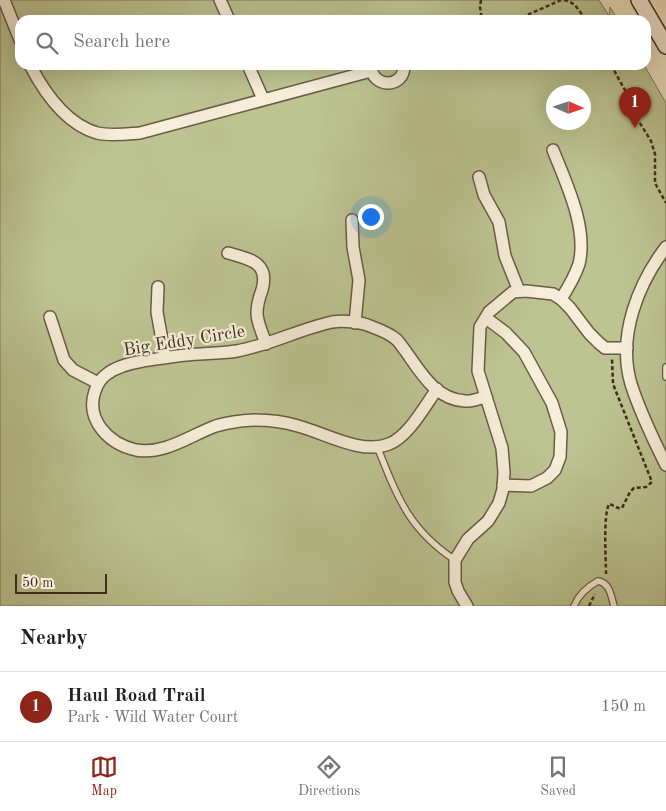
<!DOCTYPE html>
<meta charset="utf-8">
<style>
body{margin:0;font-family:"Old Standard TT",serif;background:#f6f6f6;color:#202124}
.compass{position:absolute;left:546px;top:85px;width:45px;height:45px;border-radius:50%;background:#fff;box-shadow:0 5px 20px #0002;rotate:93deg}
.scale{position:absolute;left:15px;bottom:12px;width:92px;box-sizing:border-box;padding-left:5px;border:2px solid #412c19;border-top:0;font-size:14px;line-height:18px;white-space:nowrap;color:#412c19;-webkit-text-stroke:4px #f6eed9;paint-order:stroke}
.you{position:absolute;left:370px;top:216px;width:18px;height:18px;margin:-12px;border:4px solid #fff;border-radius:50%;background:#1a73e8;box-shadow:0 0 0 8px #1a73e833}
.badge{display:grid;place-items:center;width:32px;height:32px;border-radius:50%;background:#8f2418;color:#fff;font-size:16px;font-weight:700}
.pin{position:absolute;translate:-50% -41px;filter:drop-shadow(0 1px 2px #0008)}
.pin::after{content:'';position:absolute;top:26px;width:18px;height:15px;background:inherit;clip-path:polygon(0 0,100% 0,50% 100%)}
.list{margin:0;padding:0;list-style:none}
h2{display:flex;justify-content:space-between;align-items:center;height:65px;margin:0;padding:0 20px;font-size:21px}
h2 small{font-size:16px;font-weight:400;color:#757577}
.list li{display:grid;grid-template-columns:32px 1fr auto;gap:15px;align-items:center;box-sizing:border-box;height:70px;padding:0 20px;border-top:1px solid #e0e0e0}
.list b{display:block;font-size:19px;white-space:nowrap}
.list p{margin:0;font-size:16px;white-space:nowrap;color:#757577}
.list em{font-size:16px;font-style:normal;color:#757577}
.icon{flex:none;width:28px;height:28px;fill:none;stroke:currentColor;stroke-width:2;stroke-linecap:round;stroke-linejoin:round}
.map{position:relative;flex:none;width:666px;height:606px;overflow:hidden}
.search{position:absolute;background:#fff;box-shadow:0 5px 20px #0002;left:15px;right:15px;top:15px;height:55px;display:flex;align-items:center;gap:12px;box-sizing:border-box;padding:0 18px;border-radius:15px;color:#757577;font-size:19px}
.sheet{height:135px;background:#fff}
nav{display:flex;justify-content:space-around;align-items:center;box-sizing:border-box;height:70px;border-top:1px solid #e0e0e0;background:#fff;font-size:14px;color:#757577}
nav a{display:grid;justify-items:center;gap:2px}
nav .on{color:#8f2418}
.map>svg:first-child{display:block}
.green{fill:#bcc492;stroke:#7e7856;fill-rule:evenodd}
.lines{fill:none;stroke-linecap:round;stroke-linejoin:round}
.lane-casing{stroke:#6d5a44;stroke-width:8}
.street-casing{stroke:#6d5a44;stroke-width:14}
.secondary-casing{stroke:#412c19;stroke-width:18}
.path{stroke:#412c19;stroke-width:2.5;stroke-dasharray:4 2.5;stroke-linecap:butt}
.lane{stroke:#f6eed9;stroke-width:5.5}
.street{stroke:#f6eed9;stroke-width:11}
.secondary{stroke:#f6eed9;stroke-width:15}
.labels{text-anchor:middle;stroke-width:4.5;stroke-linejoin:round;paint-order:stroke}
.street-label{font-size:18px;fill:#412c19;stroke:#f6eed9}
</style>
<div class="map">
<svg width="666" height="606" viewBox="0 0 666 606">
<rect width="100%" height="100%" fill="#f1e5c4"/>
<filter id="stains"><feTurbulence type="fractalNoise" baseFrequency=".004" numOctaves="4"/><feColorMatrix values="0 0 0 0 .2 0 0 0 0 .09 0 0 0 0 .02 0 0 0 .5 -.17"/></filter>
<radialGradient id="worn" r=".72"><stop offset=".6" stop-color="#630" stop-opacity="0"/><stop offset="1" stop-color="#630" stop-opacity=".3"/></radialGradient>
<path class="green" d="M 0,0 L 599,0 L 609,16 L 610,7 L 618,20 L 20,20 L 20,65 L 644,65 L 666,103 L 666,606 L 0,606 ZM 554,92 L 584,92 L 584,122 L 554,122 Z"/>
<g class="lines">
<defs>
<g id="lane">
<path d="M 666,367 L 666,377"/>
<path d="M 377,446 C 397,496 408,529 455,560"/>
<path d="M 574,606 C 579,594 587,587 598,581 C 610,583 611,596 614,606"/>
</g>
<g id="street">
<path d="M 4,0 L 20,40"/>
<path d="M 220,0 L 229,20"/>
<path d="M 30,65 C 44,92 66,124 97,133 C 111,136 126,134 140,133 L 371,71"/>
<path d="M 248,65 L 263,99"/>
<path d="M 371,65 C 371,89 405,89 404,65"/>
<path d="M 553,150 C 566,183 588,228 579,264 C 575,276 568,288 561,299"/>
<path d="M 479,177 L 484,195 L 499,222 L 505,256 L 519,291"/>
<path d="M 352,220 L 353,247 L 359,280 L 355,323"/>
<path d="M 666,247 C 638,284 617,336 631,384 C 640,412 653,439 666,465"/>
<path d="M 228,253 C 249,259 270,262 262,290 C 259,298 257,304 257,313 C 257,323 263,334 266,344"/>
<path d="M 158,287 L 157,312 L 165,357"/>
<path d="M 50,317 L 64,360 L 73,370 L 98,383"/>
<path d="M 486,318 L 506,333 L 524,352 L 552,403 L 561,432 L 560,457 L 555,470 L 547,478 L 531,486 L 503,485"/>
<path d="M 437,389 C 425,406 408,437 389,444 C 361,455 325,433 298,426 C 285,422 269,420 255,420 C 245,420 223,423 213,427 C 188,437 163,455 136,450 C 109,444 85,420 95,391 C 97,385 101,378 107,374 C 116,367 131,363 143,361 C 162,358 180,355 199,354 C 211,353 225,353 237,351 C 270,345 300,329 332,322 C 343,320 360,322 370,326 C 378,329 391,334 397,340 C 416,362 430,399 465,401 C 471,402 480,398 486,397"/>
<path d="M 467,606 L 458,591 L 455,582 L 455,560 L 468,539 L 488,521 L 499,503 L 503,489 L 504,472 L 502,448 L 478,371 L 480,327 L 489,312 L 513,292 L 526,291 L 553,294 L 561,299 L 570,308 L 589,333 L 599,343 L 605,348 L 627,348"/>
</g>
<path id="secondary" d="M 639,0 L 666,46"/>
</defs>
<use href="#lane" class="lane-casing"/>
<use href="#street" class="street-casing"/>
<use href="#secondary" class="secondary-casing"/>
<g class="path">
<path d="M 481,0 L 480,7 L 482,20"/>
<path d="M 564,0 C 575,2 580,11 585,20"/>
<path d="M 516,20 L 561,0"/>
<path d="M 611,65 L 631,101 L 635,115 L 651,141 L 655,154 L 655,183 L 666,203"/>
<path d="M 606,574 C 606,559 603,516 609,504 C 614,505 616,509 622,508 L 630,492 L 634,488 L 646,487 L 652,482 L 613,384 L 612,359"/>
<path d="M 589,606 L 595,594"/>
</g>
<use href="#lane" class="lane"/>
<use href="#street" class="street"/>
<use href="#secondary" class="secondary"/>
</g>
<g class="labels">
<g class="street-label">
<text transform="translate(184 340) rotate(-9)" y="6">Big Eddy Circle</text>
</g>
</g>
<rect width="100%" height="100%" filter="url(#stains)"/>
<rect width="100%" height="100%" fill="url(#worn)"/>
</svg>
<svg class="compass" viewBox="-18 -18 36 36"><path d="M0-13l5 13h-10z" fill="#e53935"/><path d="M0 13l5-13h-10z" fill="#757577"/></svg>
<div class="scale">50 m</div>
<div class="you"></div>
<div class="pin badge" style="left:635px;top:128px">1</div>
<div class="search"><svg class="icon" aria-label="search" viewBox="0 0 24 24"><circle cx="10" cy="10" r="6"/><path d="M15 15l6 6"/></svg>Search here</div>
</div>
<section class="sheet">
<h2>Nearby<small></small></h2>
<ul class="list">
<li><span class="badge">1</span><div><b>Haul Road Trail</b><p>Park · Wild Water Court</p></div><em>150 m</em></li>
</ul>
</section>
<nav>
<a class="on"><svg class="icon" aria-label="map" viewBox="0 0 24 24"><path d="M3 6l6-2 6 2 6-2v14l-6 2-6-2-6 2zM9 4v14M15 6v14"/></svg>Map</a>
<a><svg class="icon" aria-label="directions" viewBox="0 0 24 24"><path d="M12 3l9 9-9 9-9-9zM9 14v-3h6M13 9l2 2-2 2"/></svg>Directions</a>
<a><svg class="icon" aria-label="saved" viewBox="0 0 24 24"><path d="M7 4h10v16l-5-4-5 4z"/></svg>Saved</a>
</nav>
